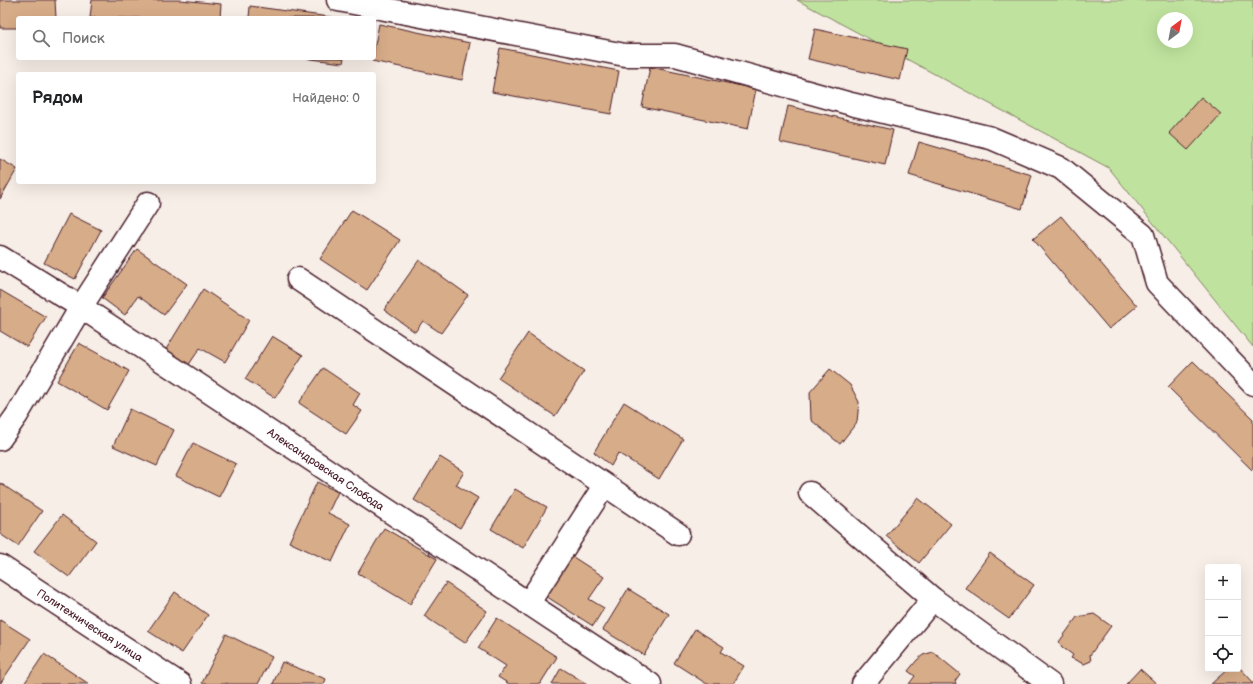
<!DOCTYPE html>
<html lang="ru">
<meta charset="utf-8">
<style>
body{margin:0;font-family:"Balsamiq Sans",sans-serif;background:#f2f2f2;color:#202124}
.controls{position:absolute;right:12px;bottom:12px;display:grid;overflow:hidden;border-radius:4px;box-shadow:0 4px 16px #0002}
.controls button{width:36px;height:36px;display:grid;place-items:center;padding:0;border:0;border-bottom:1px solid #e0e0e0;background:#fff;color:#202124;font:20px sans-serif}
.compass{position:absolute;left:1157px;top:12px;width:36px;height:36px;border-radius:50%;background:#fff;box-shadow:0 4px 16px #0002;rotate:32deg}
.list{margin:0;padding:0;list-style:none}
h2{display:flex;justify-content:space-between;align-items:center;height:52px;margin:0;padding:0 16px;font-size:17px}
h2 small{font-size:13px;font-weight:400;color:#757577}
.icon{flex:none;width:22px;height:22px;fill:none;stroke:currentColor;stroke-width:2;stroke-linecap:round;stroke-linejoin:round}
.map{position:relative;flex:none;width:1253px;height:684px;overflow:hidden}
.search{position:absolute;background:#fff;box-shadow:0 4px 16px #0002;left:16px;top:16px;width:360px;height:44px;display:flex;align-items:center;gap:10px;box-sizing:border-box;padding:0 14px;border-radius:4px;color:#757577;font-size:15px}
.panel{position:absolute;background:#fff;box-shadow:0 4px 16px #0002;left:16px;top:72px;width:360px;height:112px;border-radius:4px}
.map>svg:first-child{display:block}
.green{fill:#bfe39e;stroke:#848164;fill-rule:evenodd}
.building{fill:#d7ac88;stroke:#4a1f2b}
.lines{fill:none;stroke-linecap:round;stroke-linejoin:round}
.minor-casing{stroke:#4a1f2b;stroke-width:25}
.minor{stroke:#fff;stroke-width:22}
.labels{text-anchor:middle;stroke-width:3;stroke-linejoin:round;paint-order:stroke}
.street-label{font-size:11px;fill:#4a1f2b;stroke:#fff}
</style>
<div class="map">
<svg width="1253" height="684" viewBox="0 0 1253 684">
<rect width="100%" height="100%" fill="#f7eee7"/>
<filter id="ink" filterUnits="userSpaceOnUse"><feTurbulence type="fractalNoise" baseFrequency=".025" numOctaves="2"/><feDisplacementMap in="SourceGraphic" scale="8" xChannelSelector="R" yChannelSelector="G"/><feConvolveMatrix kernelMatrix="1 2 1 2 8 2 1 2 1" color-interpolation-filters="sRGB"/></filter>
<g filter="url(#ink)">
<path class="green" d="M 797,0 L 1253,0 L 1253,347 L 1109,168 ZM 1163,18 L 1187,18 L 1187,42 L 1163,42 Z"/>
<g class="building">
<path d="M 0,0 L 55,0 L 56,18 L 18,18 L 18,28 L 0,28 Z"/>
<path d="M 92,0 L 180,0 L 221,4 L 220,18 L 90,18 Z"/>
<path d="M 250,6 L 337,18 L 249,18 Z"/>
<path d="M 379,24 L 470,43 L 462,80 L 372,61 L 372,58 L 374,58 L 374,50 Z"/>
<path d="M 815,29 L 907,49 L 900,80 L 808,59 Z"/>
<path d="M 500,48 L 619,71 L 611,114 L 492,92 Z"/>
<path d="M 303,58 L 344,58 L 343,63 Z"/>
<path d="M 650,67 L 756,89 L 748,129 L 642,107 Z"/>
<path d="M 1201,97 L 1221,114 L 1188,150 L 1169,133 Z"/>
<path d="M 788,106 L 893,130 L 885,165 L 780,142 Z"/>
<path d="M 919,142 L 1032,175 L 1022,209 L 909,175 Z"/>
<path d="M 0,159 L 17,169 L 0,199 Z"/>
<path d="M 352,210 L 400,240 L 367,290 L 320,259 Z"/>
<path d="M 69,214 L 101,230 L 75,279 L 44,263 Z"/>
<path d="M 1061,216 L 1137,306 L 1109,329 L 1033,239 Z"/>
<path d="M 137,249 L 187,284 L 164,315 L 138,296 L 125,315 L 102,298 Z"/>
<path d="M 419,260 L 468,295 L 441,333 L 423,321 L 415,332 L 384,310 Z"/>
<path d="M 203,289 L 249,320 L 225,362 L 200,348 L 188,366 L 165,351 Z"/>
<path d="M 0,290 L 46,317 L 27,347 L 0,331 Z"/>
<path d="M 528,333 L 584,371 L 555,416 L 498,378 Z"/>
<path d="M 272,336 L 303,355 L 275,398 L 245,379 Z"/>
<path d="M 79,343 L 129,371 L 107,410 L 57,381 Z"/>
<path d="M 1193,361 L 1253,419 L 1253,469 L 1252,470 L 1168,387 Z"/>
<path d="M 323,368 L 360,393 L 353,405 L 362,411 L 346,434 L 299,403 Z"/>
<path d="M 830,369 L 850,385 L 859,402 L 857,422 L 840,444 L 811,420 L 810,392 Z"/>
<path d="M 624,402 L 683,439 L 659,479 L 618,453 L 611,466 L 594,452 Z"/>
<path d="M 130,409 L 174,430 L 157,466 L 113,446 Z"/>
<path d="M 193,443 L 236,464 L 219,497 L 176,476 Z"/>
<path d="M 440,457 L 464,472 L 456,485 L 478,498 L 460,528 L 414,500 Z"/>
<path d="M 317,482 L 338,492 L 328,513 L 350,524 L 332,562 L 289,542 Z"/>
<path d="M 0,483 L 42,511 L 18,546 L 0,534 Z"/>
<path d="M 515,489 L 547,507 L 523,548 L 491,529 Z"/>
<path d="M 918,498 L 951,524 L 919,563 L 886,536 Z"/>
<path d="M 62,515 L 96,541 L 69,577 L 34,551 Z"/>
<path d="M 384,528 L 437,559 L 410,604 L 358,573 Z"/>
<path d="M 990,553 L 1034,585 L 1009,619 L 965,588 Z"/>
<path d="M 570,555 L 604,577 L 589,599 L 604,608 L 593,626 L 544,595 Z"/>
<path d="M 446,583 L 487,611 L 465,643 L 424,616 Z"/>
<path d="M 628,589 L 669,614 L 644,655 L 603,630 Z"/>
<path d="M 175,592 L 208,615 L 182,653 L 148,631 Z"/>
<path d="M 1094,614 L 1111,626 L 1090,655 L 1091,661 L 1084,664 L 1071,658 L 1073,655 L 1062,647 L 1059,642 L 1077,617 Z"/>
<path d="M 497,618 L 557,657 L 540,684 L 509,684 L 498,677 L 506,666 L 478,648 Z"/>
<path d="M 0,620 L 30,639 L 0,684 Z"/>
<path d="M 695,629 L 724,647 L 721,652 L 744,666 L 733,684 L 707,684 L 674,663 Z"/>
<path d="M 226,634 L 272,657 L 258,684 L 229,684 L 226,683 L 225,684 L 204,684 L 202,683 Z"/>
<path d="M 933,652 L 960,674 L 955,681 L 956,684 L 909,684 L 915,676 L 908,671 L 917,660 L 923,655 Z"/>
<path d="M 44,654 L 89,684 L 24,684 Z"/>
<path d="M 282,662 L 326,679 L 324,684 L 273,684 Z"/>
<path d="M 1238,666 L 1253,682 L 1253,684 L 1211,684 L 1228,669 L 1238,669 Z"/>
<path d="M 561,668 L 587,684 L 552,684 Z"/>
<path d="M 1140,669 L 1157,684 L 1126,684 Z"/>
</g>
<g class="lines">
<defs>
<g id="minor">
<path d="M 338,0 L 625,55 L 675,55 L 851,104 L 991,138 L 1061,168 L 1143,235 L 1157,283 L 1253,384"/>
<path d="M 0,257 L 81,307 L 650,684"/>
<path d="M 298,279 L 678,534"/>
<path d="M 0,439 L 17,415 L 81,307 L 148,203"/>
<path d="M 810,493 L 933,599 L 1050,684"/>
<path d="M 0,566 L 180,684"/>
<path d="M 528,604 L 604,486"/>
<path d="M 863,684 L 933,599"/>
</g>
</defs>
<use href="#minor" class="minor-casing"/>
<use href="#minor" class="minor"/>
</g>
</g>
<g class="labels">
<g class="street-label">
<text transform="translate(326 469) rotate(34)" y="4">Александровская Слобода</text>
<text transform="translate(90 625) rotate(33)" y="4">Политехническая улица</text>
</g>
</g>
</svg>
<div class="controls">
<button>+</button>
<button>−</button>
<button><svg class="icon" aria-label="locate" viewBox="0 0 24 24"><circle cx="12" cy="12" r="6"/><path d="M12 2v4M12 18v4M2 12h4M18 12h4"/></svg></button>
</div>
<svg class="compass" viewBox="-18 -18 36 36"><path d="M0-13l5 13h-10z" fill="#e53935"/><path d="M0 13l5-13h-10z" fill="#757577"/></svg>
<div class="search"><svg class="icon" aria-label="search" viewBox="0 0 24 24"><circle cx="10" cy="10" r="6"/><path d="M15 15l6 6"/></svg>Поиск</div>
<section class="panel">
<h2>Рядом<small>Найдено: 0</small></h2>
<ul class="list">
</ul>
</section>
</div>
